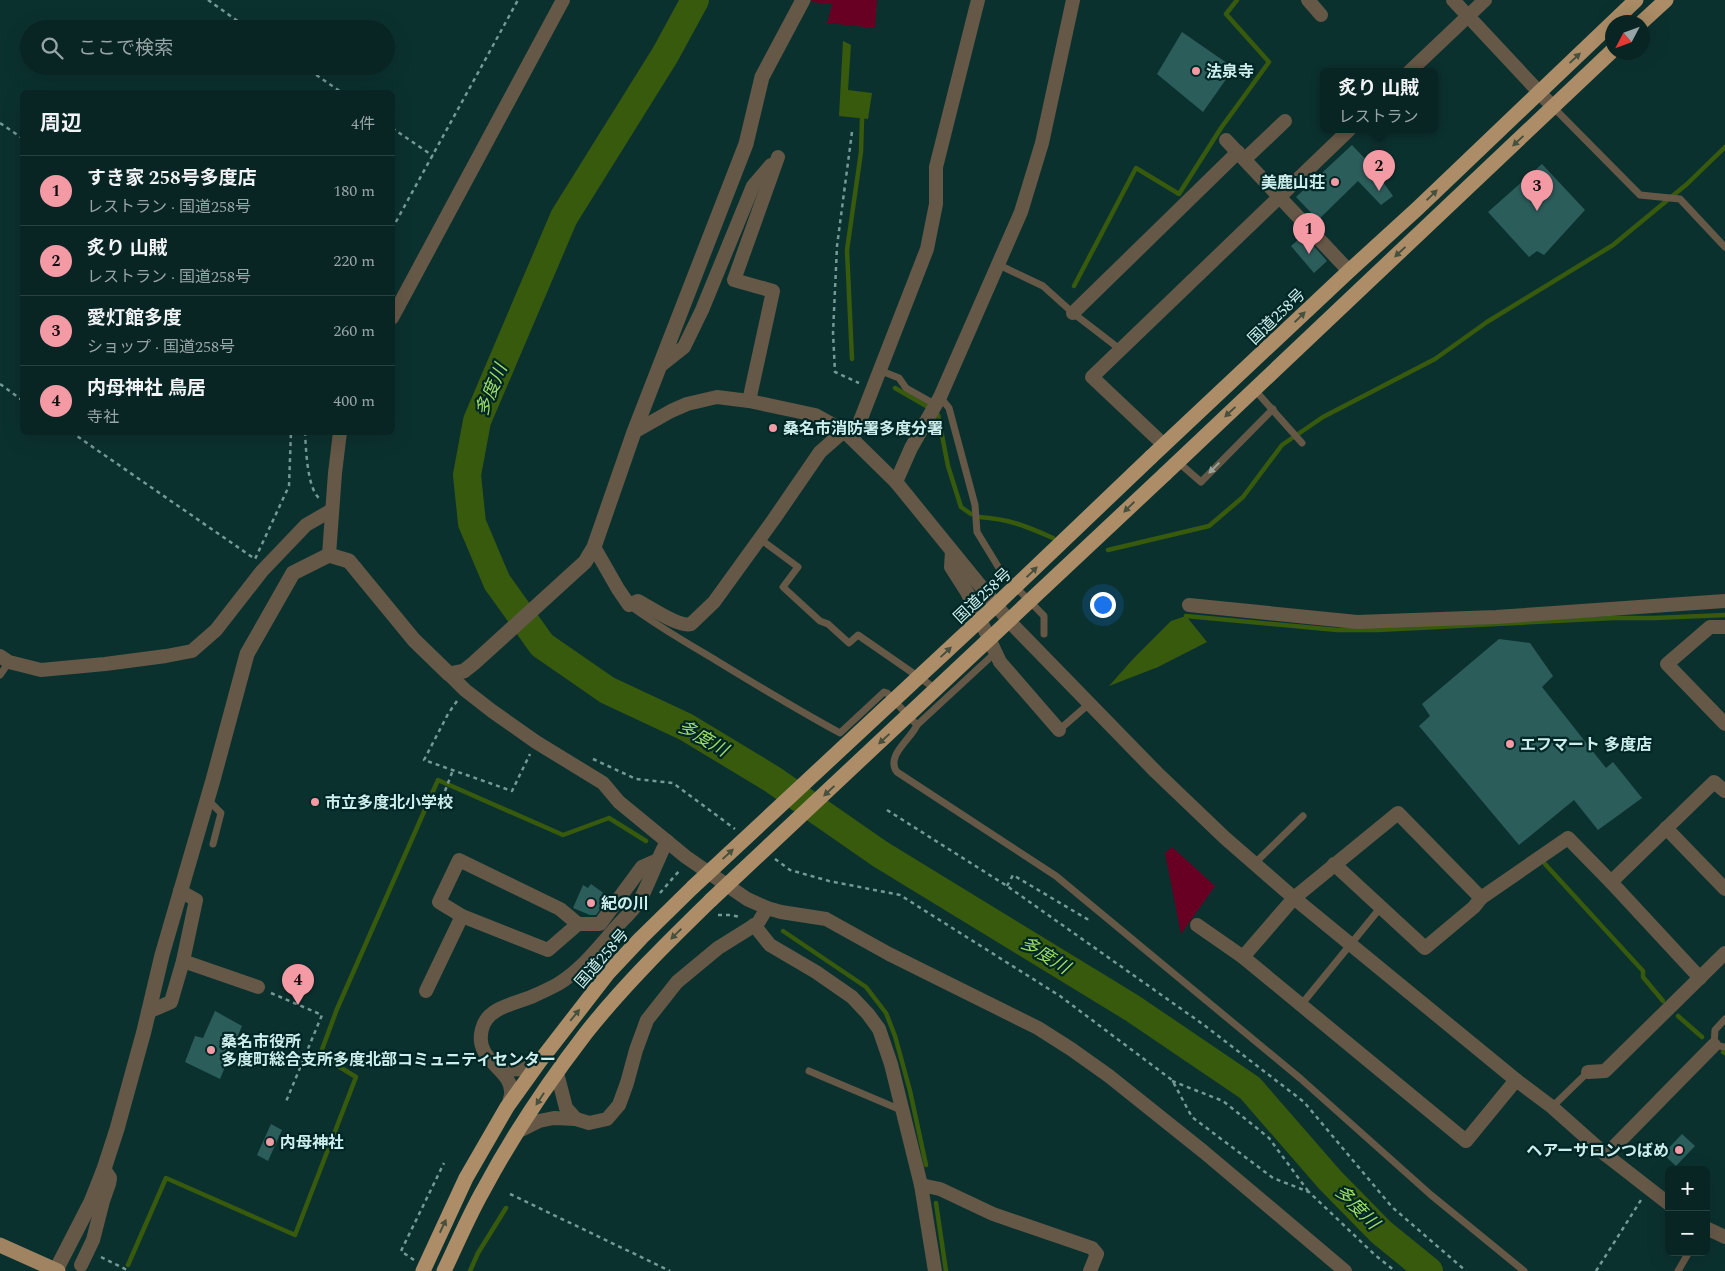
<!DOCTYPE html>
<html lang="ja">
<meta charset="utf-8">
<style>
body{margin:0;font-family:Spectral,"Noto Sans JP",serif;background:#112d2b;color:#f1f3f6}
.controls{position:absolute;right:15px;bottom:15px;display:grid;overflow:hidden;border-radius:8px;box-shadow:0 5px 20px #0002}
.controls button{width:45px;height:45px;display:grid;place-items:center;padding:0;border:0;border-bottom:1px solid #294241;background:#082523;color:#f1f3f6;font:25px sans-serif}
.compass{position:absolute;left:1605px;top:15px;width:45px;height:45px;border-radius:50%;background:#082523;box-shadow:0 5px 20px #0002;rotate:229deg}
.you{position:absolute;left:1102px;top:604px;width:18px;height:18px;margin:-12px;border:4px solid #fff;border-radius:50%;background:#1a73e8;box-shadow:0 0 0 8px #1a73e833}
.badge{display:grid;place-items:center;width:32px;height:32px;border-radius:50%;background:#f49aa5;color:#111;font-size:16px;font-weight:700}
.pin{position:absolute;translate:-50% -41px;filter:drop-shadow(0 1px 2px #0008)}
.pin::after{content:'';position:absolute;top:26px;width:18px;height:15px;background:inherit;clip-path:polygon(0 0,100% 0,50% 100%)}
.popup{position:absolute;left:1320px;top:68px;width:118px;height:65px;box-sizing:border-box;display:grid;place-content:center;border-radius:8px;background:#082523;filter:drop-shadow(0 1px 4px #0005);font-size:16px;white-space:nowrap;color:#98a5a6}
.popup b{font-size:19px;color:#f1f3f6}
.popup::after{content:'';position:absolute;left:50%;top:100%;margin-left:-10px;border:10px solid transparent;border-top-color:#082523}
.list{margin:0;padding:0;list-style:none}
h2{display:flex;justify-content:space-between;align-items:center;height:65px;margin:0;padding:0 20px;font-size:21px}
h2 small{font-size:16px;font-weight:400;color:#98a5a6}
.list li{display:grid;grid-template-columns:32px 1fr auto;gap:15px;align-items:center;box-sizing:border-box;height:70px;padding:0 20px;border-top:1px solid #294241}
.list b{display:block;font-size:19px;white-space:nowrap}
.list p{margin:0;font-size:16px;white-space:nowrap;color:#98a5a6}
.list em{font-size:16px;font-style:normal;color:#98a5a6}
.icon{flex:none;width:28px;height:28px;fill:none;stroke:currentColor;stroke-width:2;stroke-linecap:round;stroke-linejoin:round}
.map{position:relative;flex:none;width:1725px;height:1271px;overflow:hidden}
.search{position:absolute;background:#082523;box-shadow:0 5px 20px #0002;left:20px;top:20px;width:375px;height:55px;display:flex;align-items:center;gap:12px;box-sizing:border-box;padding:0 18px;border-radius:28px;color:#98a5a6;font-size:19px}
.panel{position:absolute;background:#082523;box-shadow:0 5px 20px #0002;left:20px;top:90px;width:375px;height:345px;border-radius:8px}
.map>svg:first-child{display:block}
.green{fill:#670023}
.water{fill:#375a0d}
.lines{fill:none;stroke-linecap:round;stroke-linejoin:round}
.stream{stroke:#375a0d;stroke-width:4.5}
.river{stroke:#375a0d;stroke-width:28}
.building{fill:#2b5d5b}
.path{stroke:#759997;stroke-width:2.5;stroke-dasharray:4 4;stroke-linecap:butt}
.service{stroke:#665847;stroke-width:7}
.minor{stroke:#665847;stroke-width:14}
.tertiary{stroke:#665847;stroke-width:15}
.primary{stroke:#a08462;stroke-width:15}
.trunk{stroke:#ac8d67;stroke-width:15}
.trunk-bridge{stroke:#ac8d67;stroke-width:15}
.oneway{fill:#45503f}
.oneway2{fill:#9aa39a}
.poi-dot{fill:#f49aa5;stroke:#002725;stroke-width:2}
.labels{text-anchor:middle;stroke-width:4.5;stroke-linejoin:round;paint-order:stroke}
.poi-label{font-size:16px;font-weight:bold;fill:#cdeeec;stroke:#002725;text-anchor:start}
.street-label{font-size:16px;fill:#cdeeec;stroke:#002725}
.water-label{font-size:18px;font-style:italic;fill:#9fdd64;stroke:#002725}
</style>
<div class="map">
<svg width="1725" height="1271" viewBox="0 0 1725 1271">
<rect width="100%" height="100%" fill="#0b312f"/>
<g class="green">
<path d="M 811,0 L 877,0 L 875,28 L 827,23 L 832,4 L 811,2 Z"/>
<path d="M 1172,847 L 1215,886 L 1181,934 L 1165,853 Z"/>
</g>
<g class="water">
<path d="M 843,41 L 851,45 L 848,90 L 872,93 L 868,119 L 839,116 Z"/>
<path d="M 1186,616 L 1207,642 L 1158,667 L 1109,686 L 1133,659 L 1171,621 Z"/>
</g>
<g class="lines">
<g class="stream">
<path d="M 1074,286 L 1136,168 L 1179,194 L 1221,128 L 1269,62 L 1226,14 L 1237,0"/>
<path d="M 852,359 L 847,250 L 861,152 L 862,119"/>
<path d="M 895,388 L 928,407"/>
<path d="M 938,415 L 948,466 L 961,507 L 971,514"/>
<path d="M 979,517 C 1009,519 1026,526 1053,538"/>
<path d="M 1108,550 L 1209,526 L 1243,497 L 1282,445 L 1323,417 L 1435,359 L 1487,322 L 1613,245 L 1687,184 L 1725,147"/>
<path d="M 1186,616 L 1337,630 L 1378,630 L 1614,618 L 1654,618 L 1725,615"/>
<path d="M 1545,864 L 1643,971 L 1643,977 L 1663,1001"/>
<path d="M 783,931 L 866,987 L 886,1013 L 895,1036 L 910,1091 L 926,1165"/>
<path d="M 1678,1016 L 1702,1037"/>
<path d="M 1723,1052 L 1725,1053"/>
<path d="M 936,1203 L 946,1271"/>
<path d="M 128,1265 L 166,1178 L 295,1235 L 356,1077 L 320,1055 L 337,1009 L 438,780 L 563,835 L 609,818 L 646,841"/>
<path d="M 470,1271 L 478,1253 L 506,1208"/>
</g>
<path class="river" d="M 695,0 L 665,55 L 564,217 L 477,421 L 467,475 L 472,523 L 497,582 L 542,645 L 607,690 L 686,727 L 772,779 L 880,854 L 1132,1008 L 1250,1088 L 1330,1180 L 1381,1232 L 1429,1271"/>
</g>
<g class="building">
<path d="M 1182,32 L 1234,68 L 1203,112 L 1157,74 Z"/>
<path d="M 1352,145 L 1370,164 L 1393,196 L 1381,205 L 1358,181 L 1318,220 L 1296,197 Z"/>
<path d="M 1542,164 L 1585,210 L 1544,255 L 1537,251 L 1529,257 L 1488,212 Z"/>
<path d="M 1304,235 L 1327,261 L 1314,273 L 1291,246 Z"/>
<path d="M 1499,639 L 1530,643 L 1553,676 L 1542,687 L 1606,768 L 1613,762 L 1642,798 L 1598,830 L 1574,800 L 1519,845 L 1419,726 L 1430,716 L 1422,704 Z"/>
<path d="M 591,884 L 609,897 L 596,915 L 590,915 L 573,908 L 583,885 L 588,888 Z"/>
<path d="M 215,1011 L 242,1026 L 220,1079 L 185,1062 L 195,1036 L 203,1038 Z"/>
<path d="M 271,1124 L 282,1130 L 268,1161 L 257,1155 Z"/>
<path d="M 1682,1134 L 1695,1146 L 1676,1166 L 1663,1154 Z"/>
</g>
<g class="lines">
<g class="path">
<path d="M 208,0 L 249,29"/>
<path d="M 303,66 L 341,92"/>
<path d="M 0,123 L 22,138"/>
<path d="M 392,128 L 433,156"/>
<path d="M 852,132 L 837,246 L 833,333 L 835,372 L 859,383"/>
<path d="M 392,229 L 518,0"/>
<path d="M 0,384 L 22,400"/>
<path d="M 71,432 L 255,559 L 289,486 L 291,432"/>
<path d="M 305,432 C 306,449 307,489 320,499"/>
<path d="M 457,701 L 448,714 L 424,760 L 512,791 L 530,754"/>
<path d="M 593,759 L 636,779 L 673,783 L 735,829"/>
<path d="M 445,791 L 453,770"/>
<path d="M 887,810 L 1007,886 L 1204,1025 L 1304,1102 L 1392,1207 L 1466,1271"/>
<path d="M 775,859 L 790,870 L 829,881 L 900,895 L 1060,996 L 1172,1080 L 1192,1117 L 1273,1178 L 1309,1192 L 1375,1255 L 1395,1271"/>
<path d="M 1007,886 L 1013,875 L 1087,919 L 1090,919"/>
<path d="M 660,893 L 679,871"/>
<path d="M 718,915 L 730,915 L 740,917"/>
<path d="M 271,993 L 322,1015 L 285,1104"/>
<path d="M 1172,1081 L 1223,1101 L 1269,1138 L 1308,1191"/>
<path d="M 510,1194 L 670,1271"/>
<path d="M 101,1257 L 129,1271"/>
<path d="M 414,1260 L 401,1251 L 444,1163"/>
<path d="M 1596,1271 L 1641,1200"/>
</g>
<g class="service">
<path d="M 1553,107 L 1640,195 L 1680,199 L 1725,247"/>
<path d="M 999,265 L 1043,286 L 1073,313 L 1121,350"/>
<path d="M 879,370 L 899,378 L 906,388 L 936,405"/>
<path d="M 1254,389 L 1302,443"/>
<path d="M 940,397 L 949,408 L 975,505 L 977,532 L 1002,573 L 1044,616 L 1044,634"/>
<path d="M 1178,462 L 1201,482 L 1273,409"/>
<path d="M 760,539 L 798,567 L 783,587 L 820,621 L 828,624 L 849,643 L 858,635 L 936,689"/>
<path d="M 629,605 C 657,626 687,643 717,661 C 758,686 798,710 840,733 L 884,692 L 887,693 L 917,725"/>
<path d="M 996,652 L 917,725 C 911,739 885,756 897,772 L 1056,876 L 1301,1079 L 1431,1195 L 1524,1271"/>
<path d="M 0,675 L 9,662"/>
<path d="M 1059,730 L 1090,703"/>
<path d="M 207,799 L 221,813 L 213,844"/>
<path d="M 1255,863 L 1303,816"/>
<path d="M 1301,1005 L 1381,907"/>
<path d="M 1725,1019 L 1715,1030 L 1714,1045 L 1725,1047"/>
<path d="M 809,1071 L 901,1110"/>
<path d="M 1552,1107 L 1588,1072"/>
<path d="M 1678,1271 L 1689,1252"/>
</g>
<g class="minor">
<path d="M 1308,0 L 1321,15"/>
<path d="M 1453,0 L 1553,107"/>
<path d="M 1409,72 L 1485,0"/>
<path d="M 1226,140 L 1349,271"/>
<path d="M 1245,159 L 1285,121"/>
<path d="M 1073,313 L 1238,152"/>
<path d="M 392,318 L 563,0"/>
<path d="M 660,366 L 684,347 L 702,310 L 753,186 L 771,165"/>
<path d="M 749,401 L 773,291 L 734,280 L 778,157"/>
<path d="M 634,432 L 671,411 L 687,404 L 717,397 L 749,401 L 815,415 L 844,431 L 896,482 L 1009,621 L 1156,772 L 1225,838 L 1294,898 L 1516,1080 L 1552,1107 L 1606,1155 L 1669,1204"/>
<path d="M 853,439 L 927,249 L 936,204 L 936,167 L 978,0"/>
<path d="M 1164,445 L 1092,377 L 1349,130"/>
<path d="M 896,482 L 911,448 L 940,397 L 1021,212 L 1042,143 L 1073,0"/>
<path d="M 594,547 L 618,589 L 629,605 L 638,601 C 650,607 679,628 691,624 L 714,602 L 774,519 L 820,452 L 844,431"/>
<path d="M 952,552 L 951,567 L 967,592 L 1000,662 L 1059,730"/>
<path d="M 329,555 L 335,473 L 340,432"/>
<path d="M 1189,605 L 1357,622 L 1496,617 L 1725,601"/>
<path d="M 1725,627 L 1710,627 L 1667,664 L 1725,724"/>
<path d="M 0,656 L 9,662 L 41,670 L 105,664 L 166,656 L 192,651 L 216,630 L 262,571 L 306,525 L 332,510"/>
<path d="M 449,674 L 465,690 L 492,711 L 536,742 L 603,783 L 619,802 L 686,857 L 747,899 L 767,908 L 781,912 L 826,919 L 889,954 L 1038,1028 L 1071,1049 L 1109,1076 L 1204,1152 L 1345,1271"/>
<path d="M 1666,828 L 1725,889"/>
<path d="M 1334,864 L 1425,948 L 1474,907 L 1481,898"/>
<path d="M 1611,882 L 1700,978"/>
<path d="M 578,924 L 560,909 L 459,860 L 439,902 L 462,916 L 548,950 L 578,924 L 600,924 L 642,867 L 658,860"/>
<path d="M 754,925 L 770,945 L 816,972 L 852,997 L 868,1014 L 879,1029 L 891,1064 L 921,1185 L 935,1271"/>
<path d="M 1197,925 L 1243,957"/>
<path d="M 183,961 L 258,987"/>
<path d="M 426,991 L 462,916"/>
<path d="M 148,1012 L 171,1002 L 183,961 L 196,900 L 180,891"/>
<path d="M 501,1070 L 525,1069 L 540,1061"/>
<path d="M 1588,1072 L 1605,1071 L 1725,953"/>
<path d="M 557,1073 L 566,1108 L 576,1119"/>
<path d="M 1516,1080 L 1466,1141 L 1243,957 L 1294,898 L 1398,813 L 1481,898 L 1568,838 L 1611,882 L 1714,782 L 1725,791"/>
<path d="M 508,1106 C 509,1103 510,1099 511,1095 C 514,1068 473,1062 482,1029 C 487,1008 513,1004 531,997 C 540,993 549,989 558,984 C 583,969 601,944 620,923 C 627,916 635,908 640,900 C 650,881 657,860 667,841"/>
<path d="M 519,1131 L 539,1121 L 554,1118 L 576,1119 L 589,1123 L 607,1119 L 619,1105 L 627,1083 L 636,1050 L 647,1020 L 677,982 L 718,948 L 758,923 L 767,908"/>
<path d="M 1606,1155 L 1714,1045"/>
<path d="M 921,1185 L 940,1189 L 993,1214 L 1092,1248 L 1097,1254 L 1090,1271"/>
<path d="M 1706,1228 L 1725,1237"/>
<path d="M 81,1265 L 93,1240 L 103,1201 L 109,1184 L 110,1178 L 104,1169"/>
</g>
<path class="tertiary" d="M 56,1270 L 91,1202 L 104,1169 L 117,1129 L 144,1031 L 162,955 L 213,780 L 247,654 L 293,573 L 329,555 L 349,561 L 414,640 L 449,674 L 464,671 L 474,663 L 585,562 L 594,547 L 634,432 L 746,144 L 762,77 L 803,0"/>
<path class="primary" d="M 0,1245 L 58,1271"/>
<g class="trunk">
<path d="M 1642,22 L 1666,0"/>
<path d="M 1151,457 L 1349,271 L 1418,208 L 1636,0"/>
<path d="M 1165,474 L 1612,51"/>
<path d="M 423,1271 L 466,1178 L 507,1107 L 540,1061 L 609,972 L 641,938 L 693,887"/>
<path d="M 444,1271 C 457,1244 469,1215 484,1189 C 513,1135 549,1081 586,1033 C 624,985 668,942 711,900"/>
</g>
<g class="trunk-bridge">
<path d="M 693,887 L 996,605 L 1151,457"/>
<path d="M 711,900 L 1165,474"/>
</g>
</g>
<defs><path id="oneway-solid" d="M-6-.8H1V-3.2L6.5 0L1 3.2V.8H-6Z" transform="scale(1.25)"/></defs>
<g class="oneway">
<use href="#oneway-solid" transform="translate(1575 58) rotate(-43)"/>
<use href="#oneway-solid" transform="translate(1518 141) rotate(137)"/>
<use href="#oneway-solid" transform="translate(1432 195) rotate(-44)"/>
<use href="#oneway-solid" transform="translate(1400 252) rotate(137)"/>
<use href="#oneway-solid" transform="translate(1300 317) rotate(-44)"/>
<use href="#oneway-solid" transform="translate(1230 412) rotate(137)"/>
<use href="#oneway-solid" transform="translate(1129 507) rotate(136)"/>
<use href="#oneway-solid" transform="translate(1032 572) rotate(-44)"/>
<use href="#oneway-solid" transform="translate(946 652) rotate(-43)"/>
<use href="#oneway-solid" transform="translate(884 739) rotate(137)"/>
<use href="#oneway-solid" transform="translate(829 791) rotate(137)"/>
<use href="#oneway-solid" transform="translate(728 854) rotate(-43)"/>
<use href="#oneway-solid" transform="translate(676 934) rotate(136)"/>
<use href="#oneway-solid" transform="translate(575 1015) rotate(-51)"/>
<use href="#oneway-solid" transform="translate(540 1099) rotate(123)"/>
<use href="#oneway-solid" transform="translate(443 1226) rotate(-65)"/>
</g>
<use class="oneway2" href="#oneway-solid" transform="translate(1214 468) rotate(135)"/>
<g class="poi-dot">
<circle cx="1196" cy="71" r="5"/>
<circle cx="1335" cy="182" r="5"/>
<circle cx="773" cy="428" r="5"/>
<circle cx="1510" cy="744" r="5"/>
<circle cx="315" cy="802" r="5"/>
<circle cx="591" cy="903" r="5"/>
<circle cx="211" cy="1050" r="5"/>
<circle cx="270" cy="1142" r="5"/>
<circle cx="1679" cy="1150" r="5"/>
</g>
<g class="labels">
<g class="poi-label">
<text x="1206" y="77">法泉寺</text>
<text x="1325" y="188" text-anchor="end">美鹿山荘</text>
<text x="783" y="434">桑名市消防署多度分署</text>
<text x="1520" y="750">エフマート 多度店</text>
<text x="325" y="808">市立多度北小学校</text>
<text x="601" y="909">紀の川</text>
<text x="221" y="1047">桑名市役所<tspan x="221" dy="18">多度町総合支所多度北部コミュニティセンター</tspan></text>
<text x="280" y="1148">内母神社</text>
<text x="1669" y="1156" text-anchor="end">ヘアーサロンつばめ</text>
</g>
<g class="street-label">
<text transform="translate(1276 316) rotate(-44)" y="6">国道258号</text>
<text transform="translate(982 595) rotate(-43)" y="6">国道258号</text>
<text transform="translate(601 958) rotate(-49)" y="6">国道258号</text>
</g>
<g class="water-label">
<text transform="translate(491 390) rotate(-67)" y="6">多度川</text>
<text transform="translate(703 738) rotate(30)" y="6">多度川</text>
<text transform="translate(1045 955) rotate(32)" y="6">多度川</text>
<text transform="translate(1357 1207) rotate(45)" y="6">多度川</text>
</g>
</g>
</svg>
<div class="controls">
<button>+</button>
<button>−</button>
</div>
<svg class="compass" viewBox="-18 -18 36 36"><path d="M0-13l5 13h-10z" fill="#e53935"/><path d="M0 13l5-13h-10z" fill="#98a5a6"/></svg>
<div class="you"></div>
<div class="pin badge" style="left:1309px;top:254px">1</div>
<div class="pin badge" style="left:1379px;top:191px">2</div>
<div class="popup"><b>炙り 山賊</b>レストラン</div>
<div class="pin badge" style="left:1537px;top:211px">3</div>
<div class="pin badge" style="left:298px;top:1005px">4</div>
<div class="search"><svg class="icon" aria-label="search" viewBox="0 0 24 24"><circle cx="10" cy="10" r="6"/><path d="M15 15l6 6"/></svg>ここで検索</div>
<section class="panel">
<h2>周辺<small>4件</small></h2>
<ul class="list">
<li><span class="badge">1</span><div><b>すき家 258号多度店</b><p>レストラン · 国道258号</p></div><em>180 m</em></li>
<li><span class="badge">2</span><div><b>炙り 山賊</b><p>レストラン · 国道258号</p></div><em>220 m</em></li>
<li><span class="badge">3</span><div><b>愛灯館多度</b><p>ショップ · 国道258号</p></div><em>260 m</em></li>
<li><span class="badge">4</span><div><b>内母神社 鳥居</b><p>寺社</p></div><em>400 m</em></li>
</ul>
</section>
</div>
